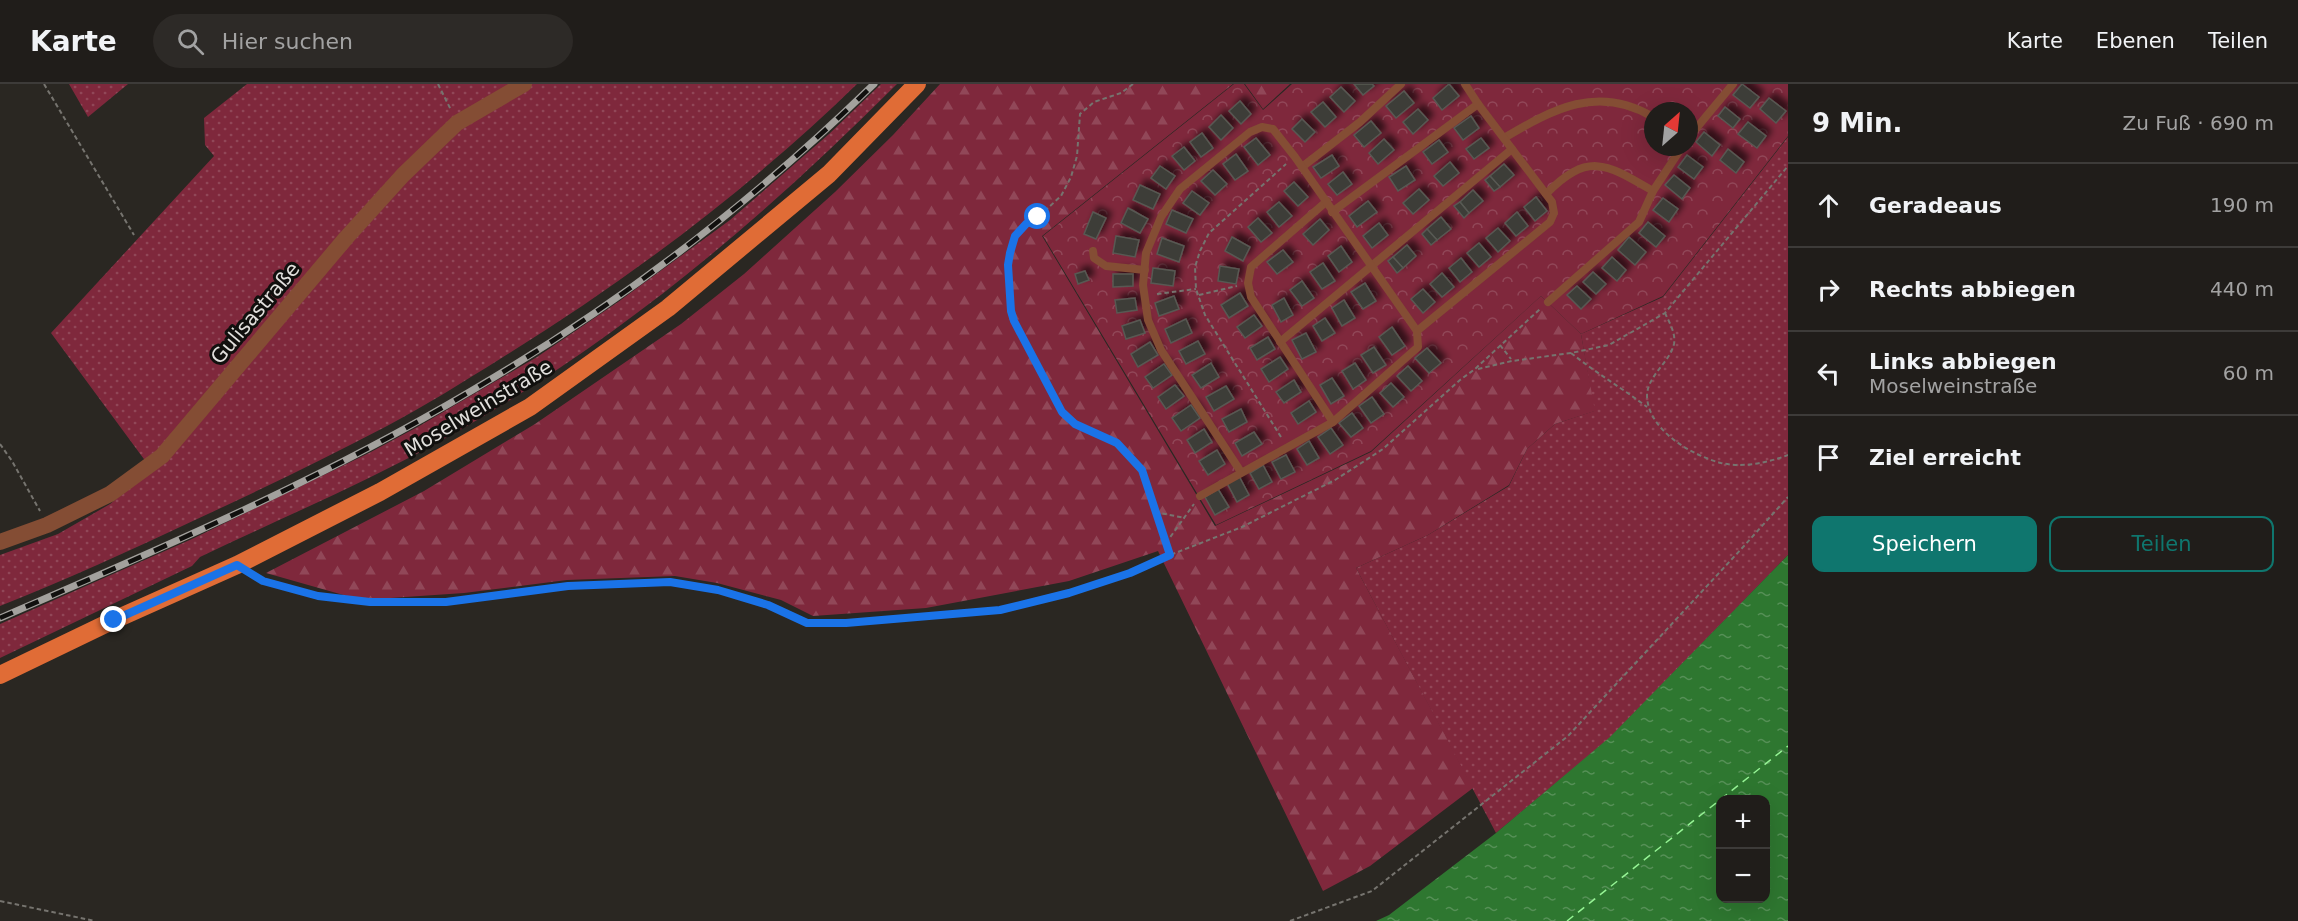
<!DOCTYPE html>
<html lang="de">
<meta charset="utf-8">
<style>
body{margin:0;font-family:"DejaVu Sans",sans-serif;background:#2d2a27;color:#f1f3f6}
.controls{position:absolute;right:18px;bottom:18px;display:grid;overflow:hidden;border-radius:12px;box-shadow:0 6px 24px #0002}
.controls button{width:54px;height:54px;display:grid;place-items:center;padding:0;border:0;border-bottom:2px solid #3d3b39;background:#201d1a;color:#f1f3f6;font:30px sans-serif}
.compass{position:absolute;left:1644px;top:18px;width:54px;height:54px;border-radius:50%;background:#201d1a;box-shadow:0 6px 24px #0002;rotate:27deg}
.stop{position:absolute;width:18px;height:18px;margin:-14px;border:4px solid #1a73e8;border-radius:50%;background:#fff}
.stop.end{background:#1a73e8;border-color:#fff;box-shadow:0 2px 6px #0008}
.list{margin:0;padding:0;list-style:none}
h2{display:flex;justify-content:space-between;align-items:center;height:78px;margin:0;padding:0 24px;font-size:26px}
h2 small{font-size:20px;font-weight:400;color:#a2a2a2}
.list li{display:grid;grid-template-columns:39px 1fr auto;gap:18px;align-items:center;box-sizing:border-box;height:84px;padding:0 24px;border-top:2px solid #3d3b39}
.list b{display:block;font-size:22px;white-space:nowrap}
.list p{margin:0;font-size:20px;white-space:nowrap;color:#a2a2a2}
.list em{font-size:20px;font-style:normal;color:#a2a2a2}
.actions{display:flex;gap:12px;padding:18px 24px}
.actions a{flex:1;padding:14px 0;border:2px solid #0f766e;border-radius:12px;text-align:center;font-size:21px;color:#0f766e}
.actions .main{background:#0f766e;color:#fff}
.icon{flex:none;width:33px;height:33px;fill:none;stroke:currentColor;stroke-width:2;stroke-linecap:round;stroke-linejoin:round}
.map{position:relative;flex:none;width:1788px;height:837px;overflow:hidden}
header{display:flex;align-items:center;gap:36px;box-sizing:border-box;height:84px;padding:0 30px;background:#201d1a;border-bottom:2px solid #3d3b39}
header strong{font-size:28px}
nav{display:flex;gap:33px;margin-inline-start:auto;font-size:21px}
.search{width:420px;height:54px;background:#2d2a27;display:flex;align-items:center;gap:15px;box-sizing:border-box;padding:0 21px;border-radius:33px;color:#a2a2a2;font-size:22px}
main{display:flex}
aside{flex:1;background:#201d1a}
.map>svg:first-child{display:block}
.grass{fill:url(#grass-dots)}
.forest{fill:url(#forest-firs)}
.park{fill:url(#park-crowns);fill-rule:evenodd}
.water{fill:url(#water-ripples);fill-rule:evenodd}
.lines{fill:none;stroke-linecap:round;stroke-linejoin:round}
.ferry{stroke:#96f495;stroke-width:1.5;stroke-dasharray:8 6;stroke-linecap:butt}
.building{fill:#3c3d37;stroke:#585953;stroke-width:1.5;filter:url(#shadow)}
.path{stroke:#76746f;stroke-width:2;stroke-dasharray:4.5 3;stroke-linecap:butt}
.lane{stroke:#844d34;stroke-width:8}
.street{stroke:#844d34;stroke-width:16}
.primary{stroke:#e06c36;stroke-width:18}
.rail-casing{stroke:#a3a19d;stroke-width:7}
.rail{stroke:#11100e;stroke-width:4.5;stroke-dasharray:14;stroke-linecap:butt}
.route{stroke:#1a73e8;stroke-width:8}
.labels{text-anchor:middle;stroke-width:6;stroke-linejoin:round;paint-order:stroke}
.street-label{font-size:20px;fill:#e2e0dd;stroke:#11100e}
</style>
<header>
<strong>Karte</strong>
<div class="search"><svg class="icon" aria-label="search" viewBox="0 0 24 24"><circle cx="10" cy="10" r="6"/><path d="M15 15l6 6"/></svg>Hier suchen</div>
<nav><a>Karte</a><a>Ebenen</a><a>Teilen</a></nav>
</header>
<main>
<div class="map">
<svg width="1788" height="837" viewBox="0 0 1788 837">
<defs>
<pattern id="grass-dots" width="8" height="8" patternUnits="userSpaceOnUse" patternTransform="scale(1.5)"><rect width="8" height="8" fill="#7f283c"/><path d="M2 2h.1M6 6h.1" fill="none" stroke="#914758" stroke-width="1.8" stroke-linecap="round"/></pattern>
<pattern id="forest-firs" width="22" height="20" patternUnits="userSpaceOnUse" patternTransform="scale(1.5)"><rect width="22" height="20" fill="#7f283c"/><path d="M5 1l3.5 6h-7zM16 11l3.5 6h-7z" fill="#914758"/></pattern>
<pattern id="park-crowns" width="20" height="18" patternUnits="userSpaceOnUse" patternTransform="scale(1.5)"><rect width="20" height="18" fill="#7f283c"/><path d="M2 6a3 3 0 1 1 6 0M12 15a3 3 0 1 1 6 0" fill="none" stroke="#914758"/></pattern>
<pattern id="water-ripples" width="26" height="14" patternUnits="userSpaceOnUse" patternTransform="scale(1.5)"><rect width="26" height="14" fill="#2e7730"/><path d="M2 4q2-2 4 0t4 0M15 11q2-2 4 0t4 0" fill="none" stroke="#569057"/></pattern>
<filter id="shadow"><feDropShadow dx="5.5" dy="-5.5" stdDeviation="3" flood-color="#0009"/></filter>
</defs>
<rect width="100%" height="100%" fill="#2a2722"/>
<g class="grass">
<path d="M 69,0 L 128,0 L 88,33 Z"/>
<path d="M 247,0 L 857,0 C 749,105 628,196 500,275 C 463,298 425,322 387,342 C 324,375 260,406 195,436 C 131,466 66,496 0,522 L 0,471 L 58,450 L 110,420 L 152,386 L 51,249 L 214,72 L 205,61 L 204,34 Z"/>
<path d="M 881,0 L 897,0 C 754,143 611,263 433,361 C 358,402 277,436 200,473 L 192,482 L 0,574 L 0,540 L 192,455 L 369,369 L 421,341 L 537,273 L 618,218 L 730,136 L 829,50 Z"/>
<path d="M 1788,53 L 1788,471 L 1611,653 L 1496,749 L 1356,484 L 1428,451 L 1509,402 L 1527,365 L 1555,340 L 1594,327 L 1581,250 L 1663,213 Z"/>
</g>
<g class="forest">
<path d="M 940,0 L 1233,0 L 1042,152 L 1215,442 L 1371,368 L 1541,212 L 1581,250 L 1595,327 L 1555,340 L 1527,365 L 1509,401 L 1428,451 L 1356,484 L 1473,704 L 1370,782 L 1323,807 L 1158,467 L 1069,497 L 926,524 L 813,532 L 781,516 L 717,499 L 675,492 L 567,496 L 464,509 L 361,516 L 266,489 L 424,407 L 535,340 L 681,240 L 744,190 L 835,108 L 893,51 Z"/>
<path d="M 1245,0 L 1290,0 L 1263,25 Z"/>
</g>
<path class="park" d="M 1234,0 L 1244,0 L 1263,26 L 1292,0 L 1788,0 L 1788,52 L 1663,212 L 1581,250 L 1541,212 L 1371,367 L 1216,441 L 1043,152 ZM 1653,27 L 1689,27 L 1689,63 L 1653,63 Z"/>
<path class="water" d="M 1788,471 L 1788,837 L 1376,837 L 1389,831 L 1496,749 L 1610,653 ZM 1720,716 L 1766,716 L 1766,814 L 1720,814 Z"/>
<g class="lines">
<path class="ferry" d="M 1567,837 L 1788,662"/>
</g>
<g class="building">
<path d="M 1354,0 L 1372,0 L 1374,2 L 1363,11 Z"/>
<path d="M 1449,0 L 1459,12 L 1442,26 L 1433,14 Z"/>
<path d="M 1742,0 L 1759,13 L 1750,24 L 1733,11 Z"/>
<path d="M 1341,3 L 1355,17 L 1344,28 L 1330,13 Z"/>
<path d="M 1404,7 L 1414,19 L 1396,34 L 1386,22 Z"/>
<path d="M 1769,14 L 1786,27 L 1776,39 L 1760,25 Z"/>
<path d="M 1240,17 L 1251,30 L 1241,40 L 1229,27 Z"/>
<path d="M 1323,18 L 1336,33 L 1325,43 L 1311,28 Z"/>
<path d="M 1725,23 L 1740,35 L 1733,44 L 1718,32 Z"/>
<path d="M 1418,25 L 1428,36 L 1413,50 L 1403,38 Z"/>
<path d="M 1221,31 L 1233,44 L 1221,56 L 1209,43 Z"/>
<path d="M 1471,32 L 1479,44 L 1463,56 L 1454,44 Z"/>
<path d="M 1302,35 L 1315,48 L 1305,58 L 1292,45 Z"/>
<path d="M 1371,37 L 1381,49 L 1364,63 L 1354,51 Z"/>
<path d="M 1748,38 L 1766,52 L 1757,64 L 1738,50 Z"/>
<path d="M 1704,48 L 1720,61 L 1712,72 L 1696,58 Z"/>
<path d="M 1202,49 L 1213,64 L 1201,73 L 1190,58 Z"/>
<path d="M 1256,54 L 1270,71 L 1258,81 L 1244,63 Z"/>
<path d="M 1481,54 L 1489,64 L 1474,75 L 1466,65 Z"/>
<path d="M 1384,55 L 1394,66 L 1378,80 L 1369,69 Z"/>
<path d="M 1439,56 L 1448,68 L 1432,80 L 1423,68 Z"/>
<path d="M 1184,63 L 1195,77 L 1184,86 L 1172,72 Z"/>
<path d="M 1728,65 L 1744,78 L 1736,89 L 1720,76 Z"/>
<path d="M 1236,70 L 1248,87 L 1235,96 L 1223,80 Z"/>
<path d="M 1332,71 L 1339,82 L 1321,94 L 1313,83 Z"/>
<path d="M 1687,71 L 1703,83 L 1694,95 L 1678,83 Z"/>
<path d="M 1450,78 L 1459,89 L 1443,102 L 1434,92 Z"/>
<path d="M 1504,80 L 1514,91 L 1500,103 L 1490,92 Z"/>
<path d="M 1160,82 L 1175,92 L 1166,105 L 1151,94 Z"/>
<path d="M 1406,82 L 1415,96 L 1398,107 L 1389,93 Z"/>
<path d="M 1213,86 L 1227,100 L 1215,111 L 1201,97 Z"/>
<path d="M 1343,88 L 1352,100 L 1337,111 L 1328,100 Z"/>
<path d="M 1674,91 L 1690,104 L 1682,115 L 1665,101 Z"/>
<path d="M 1490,92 L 1500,103 L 1494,107 L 1485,96 Z"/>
<path d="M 1294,98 L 1308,113 L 1298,122 L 1284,107 Z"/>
<path d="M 1140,101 L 1160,110 L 1153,125 L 1133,116 Z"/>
<path d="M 1419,105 L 1429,116 L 1413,130 L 1403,119 Z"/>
<path d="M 1473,106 L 1483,117 L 1469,129 L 1460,118 Z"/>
<path d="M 1192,107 L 1209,119 L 1200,131 L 1183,119 Z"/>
<path d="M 1536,113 L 1547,127 L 1535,137 L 1524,123 Z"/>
<path d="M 1663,114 L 1678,125 L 1669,138 L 1653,126 Z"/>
<path d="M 1368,117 L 1377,128 L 1357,143 L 1349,132 Z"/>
<path d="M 1279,118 L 1292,132 L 1279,143 L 1267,128 Z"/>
<path d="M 1460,118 L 1469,129 L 1464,134 L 1454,122 Z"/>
<path d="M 1128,124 L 1148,135 L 1140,149 L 1121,139 Z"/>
<path d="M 1172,126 L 1193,135 L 1186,149 L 1166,140 Z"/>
<path d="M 1093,128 L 1106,134 L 1096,155 L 1084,150 Z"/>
<path d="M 1517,128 L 1528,142 L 1516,152 L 1505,139 Z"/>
<path d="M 1441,133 L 1451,145 L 1437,156 L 1427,145 Z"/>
<path d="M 1258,134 L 1272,149 L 1261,158 L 1248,143 Z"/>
<path d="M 1320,135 L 1329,146 L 1313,161 L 1303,150 Z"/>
<path d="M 1648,138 L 1665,152 L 1656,163 L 1639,149 Z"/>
<path d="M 1379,139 L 1388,151 L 1372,164 L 1363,152 Z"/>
<path d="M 1498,144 L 1510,157 L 1498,168 L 1486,154 Z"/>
<path d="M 1427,145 L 1437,156 L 1431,161 L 1422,150 Z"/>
<path d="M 1116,152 L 1139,156 L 1135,173 L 1113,169 Z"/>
<path d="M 1232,153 L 1250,163 L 1243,177 L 1225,167 Z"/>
<path d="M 1629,153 L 1646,168 L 1635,181 L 1618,166 Z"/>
<path d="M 1162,154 L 1184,162 L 1179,178 L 1157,170 Z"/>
<path d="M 1479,159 L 1491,173 L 1479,183 L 1467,169 Z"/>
<path d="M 1407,161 L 1416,172 L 1403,184 L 1393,173 Z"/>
<path d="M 1341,162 L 1352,178 L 1339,188 L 1328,172 Z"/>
<path d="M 1283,166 L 1293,178 L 1277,190 L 1267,178 Z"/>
<path d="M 1393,173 L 1403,184 L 1397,189 L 1388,177 Z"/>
<path d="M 1612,173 L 1626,186 L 1617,197 L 1602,184 Z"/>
<path d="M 1461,174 L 1472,188 L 1460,198 L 1449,184 Z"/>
<path d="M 1323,179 L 1335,197 L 1322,205 L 1310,188 Z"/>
<path d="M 1220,182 L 1239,185 L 1236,200 L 1218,197 Z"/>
<path d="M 1153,184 L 1175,187 L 1173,202 L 1151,199 Z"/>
<path d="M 1085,187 L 1089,196 L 1078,200 L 1075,190 Z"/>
<path d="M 1593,188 L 1606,200 L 1596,210 L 1583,198 Z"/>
<path d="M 1442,189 L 1454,203 L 1442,213 L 1430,200 Z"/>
<path d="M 1113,190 L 1133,190 L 1133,202 L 1113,203 Z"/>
<path d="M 1302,197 L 1314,214 L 1302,222 L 1290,206 Z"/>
<path d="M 1365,199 L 1376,217 L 1363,225 L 1351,208 Z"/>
<path d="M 1577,202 L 1591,215 L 1581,225 L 1567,211 Z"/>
<path d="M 1423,205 L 1435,218 L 1423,229 L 1411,215 Z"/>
<path d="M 1240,209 L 1248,222 L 1229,234 L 1221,221 Z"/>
<path d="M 1174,212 L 1179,225 L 1159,232 L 1155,219 Z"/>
<path d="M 1135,214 L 1137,226 L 1117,229 L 1115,216 Z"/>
<path d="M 1284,214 L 1293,231 L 1281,238 L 1272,221 Z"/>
<path d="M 1344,216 L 1355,234 L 1342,242 L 1332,224 Z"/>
<path d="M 1254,231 L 1262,242 L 1245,254 L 1237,243 Z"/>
<path d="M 1325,234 L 1335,249 L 1322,257 L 1313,242 Z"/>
<path d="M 1186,235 L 1192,249 L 1171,259 L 1165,245 Z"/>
<path d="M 1140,236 L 1145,249 L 1126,255 L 1122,242 Z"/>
<path d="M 1392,243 L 1405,262 L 1392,271 L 1379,253 Z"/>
<path d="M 1306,249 L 1316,268 L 1302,275 L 1292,256 Z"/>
<path d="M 1268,253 L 1275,265 L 1257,276 L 1250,264 Z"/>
<path d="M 1198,257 L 1205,270 L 1186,280 L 1179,267 Z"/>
<path d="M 1150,258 L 1158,271 L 1138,283 L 1131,270 Z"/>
<path d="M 1374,263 L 1386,281 L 1373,289 L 1361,271 Z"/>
<path d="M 1427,264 L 1441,279 L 1429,289 L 1415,274 Z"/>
<path d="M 1280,273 L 1288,285 L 1269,298 L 1261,285 Z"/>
<path d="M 1211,279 L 1219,293 L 1201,304 L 1192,291 Z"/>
<path d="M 1355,279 L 1366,296 L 1353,305 L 1342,287 Z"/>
<path d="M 1164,280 L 1172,291 L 1153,304 L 1145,293 Z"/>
<path d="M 1408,282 L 1422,297 L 1411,307 L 1397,292 Z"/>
<path d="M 1332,294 L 1344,312 L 1331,320 L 1320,301 Z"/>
<path d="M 1294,296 L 1301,308 L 1284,319 L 1276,308 Z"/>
<path d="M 1391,299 L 1404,313 L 1393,323 L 1380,309 Z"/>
<path d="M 1175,301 L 1184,312 L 1166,325 L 1158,313 Z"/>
<path d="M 1226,302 L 1234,315 L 1214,327 L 1206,313 Z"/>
<path d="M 1372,313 L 1384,330 L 1371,339 L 1359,322 Z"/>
<path d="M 1309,317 L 1316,328 L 1298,340 L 1291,329 Z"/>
<path d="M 1191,321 L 1200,334 L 1181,347 L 1172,334 Z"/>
<path d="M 1241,325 L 1247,338 L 1229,348 L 1222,335 Z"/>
<path d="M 1352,329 L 1363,344 L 1351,353 L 1339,339 Z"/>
<path d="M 1331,344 L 1343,361 L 1330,370 L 1318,353 Z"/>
<path d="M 1204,345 L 1212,358 L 1195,369 L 1187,356 Z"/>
<path d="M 1254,348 L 1262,360 L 1242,372 L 1235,359 Z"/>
<path d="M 1309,357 L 1319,374 L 1307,381 L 1297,365 Z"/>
<path d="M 1217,366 L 1225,380 L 1208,391 L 1199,377 Z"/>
<path d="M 1286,371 L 1295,388 L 1281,395 L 1272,378 Z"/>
<path d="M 1263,381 L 1272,398 L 1259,405 L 1250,389 Z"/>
<path d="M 1239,392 L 1249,411 L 1237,418 L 1227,399 Z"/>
<path d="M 1218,405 L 1229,423 L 1215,431 L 1205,413 Z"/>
</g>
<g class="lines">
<g class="path">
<path d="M 44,0 L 134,151"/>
<path d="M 438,0 L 451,26"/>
<path d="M 1133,0 L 1121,9 L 1094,18 L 1080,30 L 1077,72 L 1071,93 L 1061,112 L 1038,133 L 1026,140 L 1015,152 L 1008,181 L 1010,227 L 1029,267 L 1062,328 L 1075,340 L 1117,359 L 1142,386 L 1170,471"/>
<path d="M 1157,210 L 1196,205"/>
<path d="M 1199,211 L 1237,202"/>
<path d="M 1665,229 C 1669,238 1676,249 1674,260 C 1670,278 1647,292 1647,312 C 1648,346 1691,371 1721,379 C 1743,384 1767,379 1788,371"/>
<path d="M 1500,261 L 1511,275"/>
<path d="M 1571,269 C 1596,289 1622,304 1647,323"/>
<path d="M 1478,285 L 1512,277 L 1571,269 L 1609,261 L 1665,229 L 1788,82"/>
<path d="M 1281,353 L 1205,231 L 1196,205 L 1195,183 L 1200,167 L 1209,149 L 1286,80"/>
<path d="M 0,360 L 12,377 L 40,427"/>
<path d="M 1155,428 L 1185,434"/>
<path d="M 1166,459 L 1194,420"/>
<path d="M 255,492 L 263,497 L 318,512 L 370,518 L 446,518 L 568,502 L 670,498 L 718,506 L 768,521 L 807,539 L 846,539 L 1000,526 L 1069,509 L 1130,489 L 1170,471 L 1242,443 L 1335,396 L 1383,365 L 1460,296 L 1475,285 L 1540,225"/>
<path d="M 0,817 L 95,837"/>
<path d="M 1290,837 L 1372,807 L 1568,652 L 1744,462 L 1788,413"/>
</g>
<g class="lane">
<path d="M 1689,53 L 1733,0"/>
<path d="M 1504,54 C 1553,25 1598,0 1653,33"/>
<path d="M 1302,83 L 1360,38 L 1401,0"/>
<path d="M 1546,110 C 1588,67 1607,80 1653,107"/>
<path d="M 1327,117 L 1251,183 L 1248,199 L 1251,213 L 1333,338"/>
<path d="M 1332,128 L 1478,20"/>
<path d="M 1093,167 L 1094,174 L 1106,182 L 1145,186"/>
<path d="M 1548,218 L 1639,138 L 1653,107 L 1682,63"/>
<path d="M 1280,258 L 1512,65"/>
<path d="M 1241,388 L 1161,266 L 1148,236 L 1143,201 L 1146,169 L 1161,133 L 1180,105 L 1250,48 L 1262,43 L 1273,45 L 1295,73 L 1417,247"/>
<path d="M 1200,412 L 1333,338 L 1418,263 L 1417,247 L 1550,138 L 1554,129 L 1552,118 L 1478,20 L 1465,0"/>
</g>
<path class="street" d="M 0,458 L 47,441 L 110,410 L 162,372 L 346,154 L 403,91 L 457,39 L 524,0"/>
<path class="primary" d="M 0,591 L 114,536 L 237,481 L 380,408 L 530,323 L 668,224 L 829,90 L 917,0"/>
<defs>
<path id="rail" d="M 0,534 C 160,465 321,396 471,307 C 617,222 753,118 874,0"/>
</defs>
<use href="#rail" class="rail-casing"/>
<use href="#rail" class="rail"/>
</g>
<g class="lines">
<path class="route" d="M 114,536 L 237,481 L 263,497 L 318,512 L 370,518 L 446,518 L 568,502 L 670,498 L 718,506 L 768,521 L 807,539 L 846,539 L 1000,526 L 1069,509 L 1130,489 L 1170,471 L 1142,386 L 1117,359 L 1075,340 L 1062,328 L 1014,237 L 1011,227 L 1008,181 L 1010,169 L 1015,152 L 1026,140 L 1038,133"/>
</g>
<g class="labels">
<g class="street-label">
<text transform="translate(255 229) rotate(-50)" y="7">Gulisastraße</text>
<text transform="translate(478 324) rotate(-31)" y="7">Moselweinstraße</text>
</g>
</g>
</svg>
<div class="controls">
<button>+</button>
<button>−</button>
</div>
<svg class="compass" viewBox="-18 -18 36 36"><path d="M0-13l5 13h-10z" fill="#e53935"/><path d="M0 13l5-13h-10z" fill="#a2a2a2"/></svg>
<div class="stop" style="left:1038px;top:133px"></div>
<div class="stop end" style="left:114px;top:536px"></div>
</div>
<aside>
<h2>9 Min.<small>Zu Fuß · 690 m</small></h2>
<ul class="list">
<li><svg class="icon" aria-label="ahead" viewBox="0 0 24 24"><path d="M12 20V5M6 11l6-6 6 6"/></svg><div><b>Geradeaus</b></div><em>190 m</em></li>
<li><svg class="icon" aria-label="right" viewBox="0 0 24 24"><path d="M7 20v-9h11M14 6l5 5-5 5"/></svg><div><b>Rechts abbiegen</b></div><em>440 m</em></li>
<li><svg class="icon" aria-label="left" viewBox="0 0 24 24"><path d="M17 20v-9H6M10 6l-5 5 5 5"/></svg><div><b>Links abbiegen</b><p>Moselweinstraße</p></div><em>60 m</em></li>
<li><svg class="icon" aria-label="arrive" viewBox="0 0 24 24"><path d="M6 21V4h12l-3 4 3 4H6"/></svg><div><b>Ziel erreicht</b></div></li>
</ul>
<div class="actions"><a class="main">Speichern</a><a>Teilen</a></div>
</aside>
</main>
